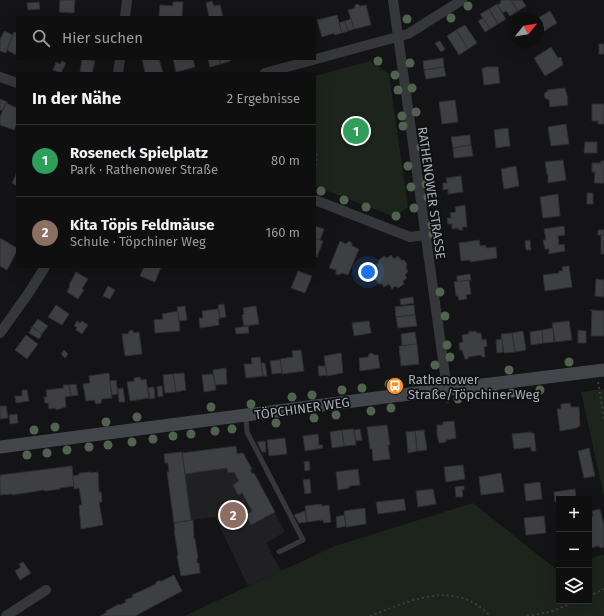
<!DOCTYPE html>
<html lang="de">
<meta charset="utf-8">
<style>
body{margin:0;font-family:"Fira Sans",sans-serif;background:#181819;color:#f1f3f6}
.controls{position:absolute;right:12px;bottom:12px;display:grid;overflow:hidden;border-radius:0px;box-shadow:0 4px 16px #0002}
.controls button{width:36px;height:36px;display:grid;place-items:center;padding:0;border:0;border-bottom:1px solid #2f2f30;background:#0f0f10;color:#f1f3f6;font:20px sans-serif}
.compass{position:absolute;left:508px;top:12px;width:36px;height:36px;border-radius:50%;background:#0f0f10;box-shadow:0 4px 16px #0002;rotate:60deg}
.you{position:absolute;left:368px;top:272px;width:14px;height:14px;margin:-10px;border:3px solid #fff;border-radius:50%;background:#1a73e8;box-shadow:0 0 0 6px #1a73e833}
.badge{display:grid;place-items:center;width:26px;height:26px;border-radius:50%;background:#fa9027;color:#fff;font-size:13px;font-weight:700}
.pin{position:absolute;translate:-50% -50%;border:2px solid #fff;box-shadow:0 1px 4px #0006}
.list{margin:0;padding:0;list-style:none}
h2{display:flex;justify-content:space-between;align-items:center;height:52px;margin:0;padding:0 16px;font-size:17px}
h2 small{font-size:13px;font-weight:400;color:#9b9c9f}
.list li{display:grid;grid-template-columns:26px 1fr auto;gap:12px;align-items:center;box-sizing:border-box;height:72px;padding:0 16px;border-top:1px solid #2f2f30}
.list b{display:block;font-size:15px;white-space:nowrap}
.list p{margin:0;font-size:13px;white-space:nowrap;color:#9b9c9f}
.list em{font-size:13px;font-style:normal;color:#9b9c9f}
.icon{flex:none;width:22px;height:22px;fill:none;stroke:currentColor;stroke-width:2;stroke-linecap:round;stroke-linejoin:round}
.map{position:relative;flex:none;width:604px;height:616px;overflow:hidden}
.search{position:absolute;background:#0f0f10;box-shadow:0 4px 16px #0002;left:16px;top:16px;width:300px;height:44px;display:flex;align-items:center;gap:10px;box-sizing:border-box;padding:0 14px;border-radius:0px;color:#9b9c9f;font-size:15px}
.panel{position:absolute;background:#0f0f10;box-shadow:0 4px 16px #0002;left:16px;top:72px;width:300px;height:196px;border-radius:0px}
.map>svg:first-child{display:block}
.built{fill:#202023}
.green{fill:#1c241c}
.building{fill:#3e3f43;stroke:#2e2e32}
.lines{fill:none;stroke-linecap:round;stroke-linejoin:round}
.path{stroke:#3a3e42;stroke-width:2;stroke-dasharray:2 3;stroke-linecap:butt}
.lane{stroke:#35373b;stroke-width:5}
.street{stroke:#35373b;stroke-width:10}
.secondary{stroke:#42464b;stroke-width:13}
.tree{fill:#4f634e}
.labels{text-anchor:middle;stroke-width:3.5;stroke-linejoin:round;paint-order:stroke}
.street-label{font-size:13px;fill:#a5adb7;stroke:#0f0f11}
.poi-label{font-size:13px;fill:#a5adb7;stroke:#0f0f11;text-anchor:start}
</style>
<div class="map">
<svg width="604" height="616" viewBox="0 0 604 616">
<rect width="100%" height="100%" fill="#141416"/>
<path class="built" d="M 182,453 L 243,453 L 285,532 L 266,543 L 281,571 L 248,586 L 215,517 L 191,520 Z"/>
<g class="green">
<path d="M 370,61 L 389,74 L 408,207 L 394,217 L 315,186 L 315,76 Z"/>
<path d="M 604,389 L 604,496 L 581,392 Z"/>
<path d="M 473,503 L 557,570 L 559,569 L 559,601 L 589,601 L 589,559 L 604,554 L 604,616 L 184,616 L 335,546 Z"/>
</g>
<g class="building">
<path d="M 60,0 L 75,0 L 74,13 L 59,12 Z"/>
<path d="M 502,0 L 511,0 L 518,11 L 510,16 L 506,11 L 503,13 L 497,5 L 501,3 L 500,1 Z"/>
<path d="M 511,0 L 522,0 L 526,6 L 518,11 Z"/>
<path d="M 212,1 L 214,6 L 220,5 L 223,17 L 209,17 L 206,3 Z"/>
<path d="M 39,2 L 40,9 L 28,10 L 27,3 Z"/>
<path d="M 173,2 L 183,2 L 182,17 L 159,17 L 160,5 L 173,6 Z"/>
<path d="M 358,4 L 360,6 L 366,5 L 371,25 L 354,29 L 348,10 L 355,8 L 355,5 Z"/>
<path d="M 497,4 L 506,19 L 498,24 L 489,9 Z"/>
<path d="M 489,9 L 498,24 L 490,29 L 480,14 Z"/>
<path d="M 550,11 L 557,23 L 538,35 L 538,18 Z"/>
<path d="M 337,15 L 342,33 L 334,35 L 334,33 L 322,37 L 317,20 Z"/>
<path d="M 483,18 L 490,29 L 485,32 L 478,21 Z"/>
<path d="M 351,19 L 354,29 L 348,31 L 345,21 Z"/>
<path d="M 345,21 L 348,31 L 342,33 L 339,23 Z"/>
<path d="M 465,25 L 477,43 L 468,49 L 456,30 Z"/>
<path d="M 456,30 L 468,49 L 459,55 L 447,36 Z"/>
<path d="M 4,31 L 13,35 L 6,53 L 0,51 L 0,40 Z"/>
<path d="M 14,32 L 17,33 L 16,55 L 7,50 Z"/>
<path d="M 440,41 L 445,49 L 441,52 L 435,43 Z"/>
<rect x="599" y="44" width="5" height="10"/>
<path d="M 551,47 L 558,58 L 561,57 L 563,65 L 545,76 L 534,58 Z"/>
<path d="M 443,58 L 444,67 L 424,70 L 423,61 Z"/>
<path d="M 82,59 L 95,61 L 92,73 L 80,72 Z"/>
<path d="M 142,59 L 159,59 L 163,73 L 143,73 L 145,72 Z"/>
<path d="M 173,59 L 193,59 L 195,67 L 176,72 Z"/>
<path d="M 208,59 L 219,59 L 221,64 L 210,67 Z"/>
<path d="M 219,59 L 230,59 L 231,61 L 221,64 Z"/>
<path d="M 62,61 L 66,63 L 61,73 L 53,70 L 56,62 L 60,64 Z"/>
<path d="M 444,67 L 446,76 L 426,79 L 424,70 Z"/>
<path d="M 486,67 L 498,67 L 500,83 L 484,85 L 482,69 Z"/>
<path d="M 565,88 L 568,99 L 567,99 L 568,105 L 550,107 L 549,100 L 545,98 L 544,94 L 546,92 L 548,92 L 547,90 Z"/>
<path d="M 0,99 L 7,102 L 7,104 L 6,103 L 2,111 L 0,110 Z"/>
<path d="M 455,100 L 458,122 L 442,124 L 439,102 Z"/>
<path d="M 6,103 L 17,108 L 17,123 L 14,130 L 0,125 L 0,117 Z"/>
<path d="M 592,104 L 604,104 L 604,124 L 598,124 L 598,121 L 592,121 Z"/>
<path d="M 566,124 L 569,144 L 551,146 L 548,127 Z"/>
<path d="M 508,128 L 510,146 L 496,148 L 494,130 Z"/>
<path d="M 470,135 L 471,145 L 453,148 L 451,137 Z"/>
<path d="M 585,142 L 597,142 L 597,153 L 584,153 Z"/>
<path d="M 471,145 L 473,156 L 454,158 L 453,148 Z"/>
<path d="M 563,160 L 566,180 L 548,183 L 548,174 L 547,174 L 545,162 Z"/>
<path d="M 601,161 L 604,161 L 604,183 L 594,183 L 595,172 L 592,172 L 592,163 L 601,163 Z"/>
<path d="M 516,166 L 519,186 L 504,189 L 501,169 Z"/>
<path d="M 17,172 L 17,186 L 12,183 Z"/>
<path d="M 461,176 L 463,192 L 448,194 L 448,189 L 443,190 L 443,183 L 447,183 L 446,178 Z"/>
<rect x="587" y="193" width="6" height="11"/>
<path d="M 558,194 L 560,216 L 543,218 L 540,197 Z"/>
<path d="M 465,205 L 467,227 L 462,227 L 463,230 L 459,230 L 458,228 L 452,229 L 452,224 L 448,224 L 447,218 L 451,218 L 450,213 L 456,212 L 455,207 Z"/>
<path d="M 315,226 L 324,229 L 320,240 L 315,238 Z"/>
<path d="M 564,226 L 565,235 L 558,236 L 559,245 L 564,244 L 565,251 L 548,254 L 549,253 L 549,249 L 545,249 L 543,240 L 546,240 L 544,229 Z"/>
<rect x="598" y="230" width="6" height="5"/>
<rect x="601" y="235" width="3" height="19"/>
<path d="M 0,238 L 17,248 L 17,251 L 7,270 L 0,266 Z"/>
<path d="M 315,238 L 323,241 L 317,257 L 315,257 Z"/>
<path d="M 479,240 L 480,246 L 486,245 L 486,248 L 496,247 L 497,258 L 470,262 L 470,260 L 461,261 L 459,243 Z"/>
<path d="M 530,240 L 531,250 L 526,250 L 525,241 Z"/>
<path d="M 340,241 L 346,244 L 349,241 L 352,243 L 352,246 L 359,249 L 348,275 L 342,273 L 339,275 L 336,274 L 336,270 L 329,268 Z"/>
<path d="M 391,255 L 394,259 L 398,256 L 401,260 L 404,260 L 407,264 L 406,268 L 408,271 L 405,275 L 407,278 L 403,281 L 404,284 L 398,288 L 395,286 L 392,289 L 389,284 L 384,287 L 382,284 L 379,284 L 375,279 L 377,276 L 374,273 L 379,269 L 376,265 L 379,263 L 379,260 L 384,256 L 387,258 Z"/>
<path d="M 569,266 L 572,287 L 545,291 L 543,275 L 559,273 L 559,271 L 563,271 L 562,267 Z"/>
<path d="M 144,267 L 161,267 L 155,282 L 140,276 Z"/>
<path d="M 298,271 L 312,276 L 305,293 L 291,288 Z"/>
<path d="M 76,272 L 88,279 L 82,289 L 84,290 L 78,299 L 67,292 L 70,286 L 69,285 Z"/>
<path d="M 470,274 L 471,280 L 457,282 L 457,276 Z"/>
<path d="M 596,279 L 604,280 L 604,297 L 595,296 Z"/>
<path d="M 469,280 L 471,294 L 466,295 L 467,299 L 459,300 L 458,296 L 456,296 L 454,282 Z"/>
<path d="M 108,286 L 115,290 L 110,299 L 103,296 Z"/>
<path d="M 413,297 L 414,303 L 401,305 L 400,299 Z"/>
<path d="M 224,304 L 226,317 L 220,318 L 218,305 Z"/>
<path d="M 56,305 L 69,314 L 62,325 L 48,317 Z"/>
<path d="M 414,305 L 415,315 L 396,317 L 395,307 Z"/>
<path d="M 185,306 L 187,320 L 179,321 L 177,307 Z"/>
<path d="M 256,306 L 259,324 L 244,326 L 242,315 L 244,314 L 243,308 Z"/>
<path d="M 218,309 L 220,319 L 218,319 L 219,325 L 200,328 L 199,318 L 203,318 L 202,311 Z"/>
<path d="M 590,310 L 604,311 L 604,336 L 591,336 L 592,311 Z"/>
<path d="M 178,311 L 180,331 L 155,333 L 154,320 L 163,319 L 162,314 Z"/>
<path d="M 415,315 L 417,326 L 398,328 L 396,317 Z"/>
<path d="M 38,319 L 48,326 L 42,334 L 32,327 Z"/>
<path d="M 77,321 L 80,323 L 82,321 L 88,325 L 82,334 L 76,330 L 77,327 L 74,326 Z"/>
<path d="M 369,321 L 371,333 L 354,336 L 352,323 Z"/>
<path d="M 569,321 L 572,340 L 555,342 L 552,323 Z"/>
<path d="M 248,326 L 249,333 L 236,334 L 235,328 Z"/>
<path d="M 32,327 L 42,334 L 39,339 L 29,333 Z"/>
<path d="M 553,328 L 554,342 L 543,343 L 542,330 Z"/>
<path d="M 132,330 L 134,333 L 139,332 L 142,354 L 125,356 L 122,334 L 128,334 L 129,331 Z"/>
<path d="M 542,330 L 543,343 L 531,345 L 530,332 Z"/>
<path d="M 578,330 L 586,331 L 586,343 L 578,343 Z"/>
<path d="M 476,331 L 476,333 L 481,333 L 482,340 L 486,339 L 487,346 L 484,347 L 485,357 L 482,357 L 481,355 L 468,357 L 468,359 L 465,359 L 462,350 L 460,350 L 459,343 L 463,342 L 462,335 L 469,334 L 468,332 Z"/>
<path d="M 523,331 L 526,350 L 515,352 L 512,333 Z"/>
<path d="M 415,332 L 417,344 L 402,346 L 401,334 Z"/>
<path d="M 512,333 L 515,352 L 504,353 L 501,334 Z"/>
<path d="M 26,335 L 38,344 L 27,359 L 15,350 Z"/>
<path d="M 502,339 L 503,352 L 497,353 L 496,340 Z"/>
<path d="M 417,344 L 419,364 L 401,366 L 399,346 Z"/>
<path d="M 64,350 L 68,354 L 65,358 L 61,354 Z"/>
<path d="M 301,350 L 304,371 L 282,374 L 280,359 L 293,357 L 292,351 Z"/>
<path d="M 341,353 L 343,373 L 327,376 L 324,356 Z"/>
<path d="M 372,353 L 374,355 L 378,355 L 380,368 L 360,371 L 359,358 L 368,357 L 369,354 Z"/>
<path d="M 260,357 L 263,376 L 246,378 L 244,364 L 252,364 L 251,358 Z"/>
<path d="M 280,360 L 282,373 L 272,374 L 270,361 Z"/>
<path d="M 261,363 L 265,363 L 267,376 L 263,376 Z"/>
<path d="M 318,366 L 325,366 L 327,375 L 319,376 Z"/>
<path d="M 226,368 L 227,384 L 215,385 L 213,370 Z"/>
<path d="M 109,373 L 112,398 L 102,399 L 101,403 L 96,404 L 94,400 L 86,401 L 83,384 L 90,383 L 89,376 Z"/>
<path d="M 184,373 L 186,390 L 176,392 L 173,374 Z"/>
<path d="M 173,374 L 176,392 L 165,393 L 163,375 Z"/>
<path d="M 213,374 L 216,390 L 204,392 L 202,375 Z"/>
<path d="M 140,377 L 141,380 L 146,379 L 149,398 L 130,401 L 127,382 L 134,381 L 134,378 Z"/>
<path d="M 116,380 L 118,394 L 112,395 L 110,381 Z"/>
<path d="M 76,384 L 78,395 L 71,396 L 69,385 Z"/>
<path d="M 63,385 L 69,385 L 71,396 L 65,397 L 66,407 L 56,410 L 56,408 L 49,409 L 48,403 L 45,403 L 44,397 L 47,397 L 46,390 L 64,388 Z"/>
<path d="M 162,386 L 163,396 L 158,397 L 157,387 Z"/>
<path d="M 154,387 L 155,398 L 150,399 L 148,388 Z"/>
<path d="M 123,388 L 125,402 L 119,402 L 118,389 Z"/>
<path d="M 22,390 L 27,390 L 29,401 L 16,403 L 15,396 L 22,396 Z"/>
<path d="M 570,403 L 571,407 L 579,407 L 580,426 L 577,427 L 577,428 L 560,431 L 557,409 L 561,409 L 561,404 Z"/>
<path d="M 0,406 L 6,406 L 8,418 L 0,419 Z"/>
<path d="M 17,414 L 18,423 L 10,424 L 9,415 Z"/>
<path d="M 454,421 L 456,438 L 446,440 L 446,442 L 439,443 L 437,434 L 437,425 L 443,425 L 443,422 Z"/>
<path d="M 387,425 L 390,445 L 388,445 L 390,459 L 373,461 L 372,449 L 370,449 L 367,427 Z"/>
<path d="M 354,429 L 356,445 L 344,446 L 342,430 Z"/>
<path d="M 360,429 L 362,440 L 356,441 L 354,430 Z"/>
<path d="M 342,430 L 344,446 L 332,448 L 330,432 Z"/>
<path d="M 424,430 L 427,450 L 417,451 L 415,431 Z"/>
<path d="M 415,431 L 417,451 L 408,453 L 406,432 Z"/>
<path d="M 532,432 L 532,434 L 534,433 L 536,451 L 531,451 L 531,447 L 514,449 L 512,434 Z"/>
<path d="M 318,434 L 319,445 L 322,445 L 323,448 L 305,451 L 303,436 Z"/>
<path d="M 285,438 L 287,454 L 269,456 L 267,440 Z"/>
<path d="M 265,441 L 266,452 L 262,452 L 257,442 Z"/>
<path d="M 236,446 L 237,454 L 243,453 L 252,469 L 250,470 L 252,474 L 254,473 L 275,512 L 251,525 L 246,515 L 252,511 L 242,493 L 238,495 L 233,485 L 239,481 L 234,472 L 228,473 L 227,468 L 185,474 L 182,453 Z"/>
<path d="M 589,448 L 595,476 L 584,478 L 578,451 Z"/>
<path d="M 182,452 L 191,520 L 174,523 L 167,472 L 169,472 L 168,463 L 165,463 L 164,454 Z"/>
<path d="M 309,461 L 310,470 L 305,471 L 304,462 Z"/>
<path d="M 463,465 L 465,479 L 446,482 L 444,467 Z"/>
<path d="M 72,466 L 74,486 L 60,488 L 60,489 L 45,491 L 44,490 L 12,495 L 12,494 L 0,495 L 0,475 Z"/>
<path d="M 358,469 L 360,485 L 349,486 L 349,488 L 338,490 L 336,472 Z"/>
<path d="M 91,472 L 91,473 L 98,472 L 99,492 L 101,492 L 102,502 L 99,502 L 103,525 L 81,529 L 79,505 L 82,505 L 79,488 L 74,489 L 73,476 L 79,475 L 79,473 Z"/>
<path d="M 501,473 L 504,492 L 481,495 L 479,477 Z"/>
<path d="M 310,479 L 311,493 L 305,494 L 303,480 Z"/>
<path d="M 540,482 L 542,499 L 526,501 L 524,484 Z"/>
<path d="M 464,486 L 464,490 L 462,490 L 463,497 L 456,497 L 455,487 Z"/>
<path d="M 433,489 L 436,504 L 418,507 L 416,491 Z"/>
<path d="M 575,489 L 576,499 L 559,499 L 559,501 L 555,502 L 554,492 Z"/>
<path d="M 404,499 L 406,510 L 378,514 L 376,502 Z"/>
<path d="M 321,504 L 322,506 L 329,505 L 331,522 L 324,523 L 323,520 L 307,522 L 305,506 Z"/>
<path d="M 365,508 L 366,524 L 346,527 L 344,511 Z"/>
<path d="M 600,509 L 604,526 L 604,547 L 600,548 L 599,546 L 589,548 L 589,517 L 593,516 L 592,511 Z"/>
<path d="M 305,511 L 307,522 L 299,523 L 294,515 Z"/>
<path d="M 344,515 L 346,526 L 337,528 L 336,517 Z"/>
<path d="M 544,516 L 546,533 L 526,535 L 524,518 Z"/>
<path d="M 193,520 L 194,539 L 195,539 L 198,558 L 197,558 L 197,563 L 199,563 L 200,573 L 181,576 L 177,556 L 178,555 L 174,530 L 175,530 L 174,523 Z"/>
<path d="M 23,562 L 31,573 L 20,580 L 15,571 L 21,567 L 19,564 Z"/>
<path d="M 174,575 L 182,591 L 135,616 L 100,616 L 107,612 L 106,611 L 119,604 L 120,605 L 126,602 L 125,600 L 133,597 L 132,595 L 156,584 L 155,583 L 160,580 L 160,582 Z"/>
</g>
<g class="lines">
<g class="path">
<path d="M 315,149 L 317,156 L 315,170"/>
<path d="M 598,382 L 604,420"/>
<path d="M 448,401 L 449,405"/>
<path d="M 589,596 L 604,589"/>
<path d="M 370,616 C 410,601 455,578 490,616"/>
<path d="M 527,616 L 550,612 L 577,601"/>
</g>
<path class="lane" d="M 246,416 L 247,432 L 303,540 L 279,552"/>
<g class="street">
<path d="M 393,0 L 447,389"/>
<path d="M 125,17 L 127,0"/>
<path d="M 118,73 L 120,59"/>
<path d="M 265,73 L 408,34 L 462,0"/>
<path d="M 0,77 L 17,83"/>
<path d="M 315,200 L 410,237 L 425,235"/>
<path d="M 0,333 L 28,294 L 45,267"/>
<path d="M 6,616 L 46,590"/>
</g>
<path class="secondary" d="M 0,447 L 369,399 L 604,370"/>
</g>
<g class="tree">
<circle cx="468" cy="6" r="4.5"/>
<circle cx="451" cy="18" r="4.5"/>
<circle cx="407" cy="19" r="4.5"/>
<circle cx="378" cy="61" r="4.5"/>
<circle cx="410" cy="63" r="4.5"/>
<circle cx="395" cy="75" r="4.5"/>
<circle cx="412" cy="88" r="4.5"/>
<circle cx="398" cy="90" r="4.5"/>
<circle cx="416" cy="112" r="4.5"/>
<circle cx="402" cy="116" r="4.5"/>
<circle cx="403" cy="126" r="4.5"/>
<circle cx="421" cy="147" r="4.5"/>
<circle cx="408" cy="166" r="4.5"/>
<circle cx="426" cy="184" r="4.5"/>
<circle cx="411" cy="187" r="4.5"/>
<circle cx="321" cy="191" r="4.5"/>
<circle cx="428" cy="197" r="4.5"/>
<circle cx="344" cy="200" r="4.5"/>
<circle cx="366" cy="207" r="4.5"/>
<circle cx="414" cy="208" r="4.5"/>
<circle cx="396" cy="216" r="4.5"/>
<circle cx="432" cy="225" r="4.5"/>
<circle cx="433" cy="234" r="4.5"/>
<circle cx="440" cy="292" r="4.5"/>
<circle cx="445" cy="316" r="4.5"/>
<circle cx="447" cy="345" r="4.5"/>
<circle cx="450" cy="357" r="4.5"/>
<circle cx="569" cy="362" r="4.5"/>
<circle cx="435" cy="365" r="4.5"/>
<circle cx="509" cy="370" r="4.5"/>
<circle cx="414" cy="381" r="4.5"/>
<circle cx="389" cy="384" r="4.5"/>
<circle cx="362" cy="388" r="4.5"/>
<circle cx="342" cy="390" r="4.5"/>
<circle cx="540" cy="390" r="4.5"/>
<circle cx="512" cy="393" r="4.5"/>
<circle cx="495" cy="394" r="4.5"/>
<circle cx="312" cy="395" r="4.5"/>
<circle cx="292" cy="397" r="4.5"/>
<circle cx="458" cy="399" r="4.5"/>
<circle cx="251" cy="404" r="4.5"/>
<circle cx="211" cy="407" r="4.5"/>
<circle cx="391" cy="408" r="4.5"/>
<circle cx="371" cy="411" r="4.5"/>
<circle cx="336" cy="415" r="4.5"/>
<circle cx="137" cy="417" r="4.5"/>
<circle cx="314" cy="418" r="4.5"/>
<circle cx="106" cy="422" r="4.5"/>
<circle cx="276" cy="423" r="4.5"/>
<circle cx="55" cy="427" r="4.5"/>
<circle cx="232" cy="429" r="4.5"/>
<circle cx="34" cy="430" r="4.5"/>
<circle cx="215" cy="431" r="4.5"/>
<circle cx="191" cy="434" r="4.5"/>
<circle cx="173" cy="436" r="4.5"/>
<circle cx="153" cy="439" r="4.5"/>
<circle cx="132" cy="442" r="4.5"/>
<circle cx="108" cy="445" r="4.5"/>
<circle cx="89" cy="447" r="4.5"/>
<circle cx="67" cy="450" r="4.5"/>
<circle cx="47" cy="453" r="4.5"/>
<circle cx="27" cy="455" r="4.5"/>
</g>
<defs>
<symbol id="bus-disc" viewBox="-11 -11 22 22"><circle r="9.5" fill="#fa9027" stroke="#0f0f11"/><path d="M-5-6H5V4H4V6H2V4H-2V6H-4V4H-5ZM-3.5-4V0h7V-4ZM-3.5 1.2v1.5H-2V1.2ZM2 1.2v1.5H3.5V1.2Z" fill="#fff"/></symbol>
</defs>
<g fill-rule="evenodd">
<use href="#bus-disc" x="385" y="376" width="20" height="20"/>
</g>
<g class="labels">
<g class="street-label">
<text transform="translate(432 193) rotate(82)" y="5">RATHENOWER STRASSE</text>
<text transform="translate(302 408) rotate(-8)" y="5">TÖPCHINER WEG</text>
</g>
<g class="poi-label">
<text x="408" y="384">Rathenower<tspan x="408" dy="15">Straße/Töpchiner Weg</tspan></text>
</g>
</g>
</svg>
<div class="controls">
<button>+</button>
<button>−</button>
<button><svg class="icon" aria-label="layers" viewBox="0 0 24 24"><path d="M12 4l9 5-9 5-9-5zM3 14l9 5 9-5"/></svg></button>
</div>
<svg class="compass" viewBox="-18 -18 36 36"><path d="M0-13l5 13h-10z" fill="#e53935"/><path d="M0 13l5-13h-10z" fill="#9b9c9f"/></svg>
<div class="you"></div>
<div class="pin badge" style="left:356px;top:131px;background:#2e9e5b">1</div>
<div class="pin badge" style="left:233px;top:515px;background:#8d6e63">2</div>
<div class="search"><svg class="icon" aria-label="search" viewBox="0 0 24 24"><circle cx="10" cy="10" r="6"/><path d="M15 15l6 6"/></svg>Hier suchen</div>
<section class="panel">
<h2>In der Nähe<small>2 Ergebnisse</small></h2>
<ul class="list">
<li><span class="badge" style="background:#2e9e5b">1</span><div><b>Roseneck Spielplatz</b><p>Park · Rathenower Straße</p></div><em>80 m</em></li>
<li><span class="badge" style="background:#8d6e63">2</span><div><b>Kita Töpis Feldmäuse</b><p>Schule · Töpchiner Weg</p></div><em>160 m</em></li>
</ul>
</section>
</div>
